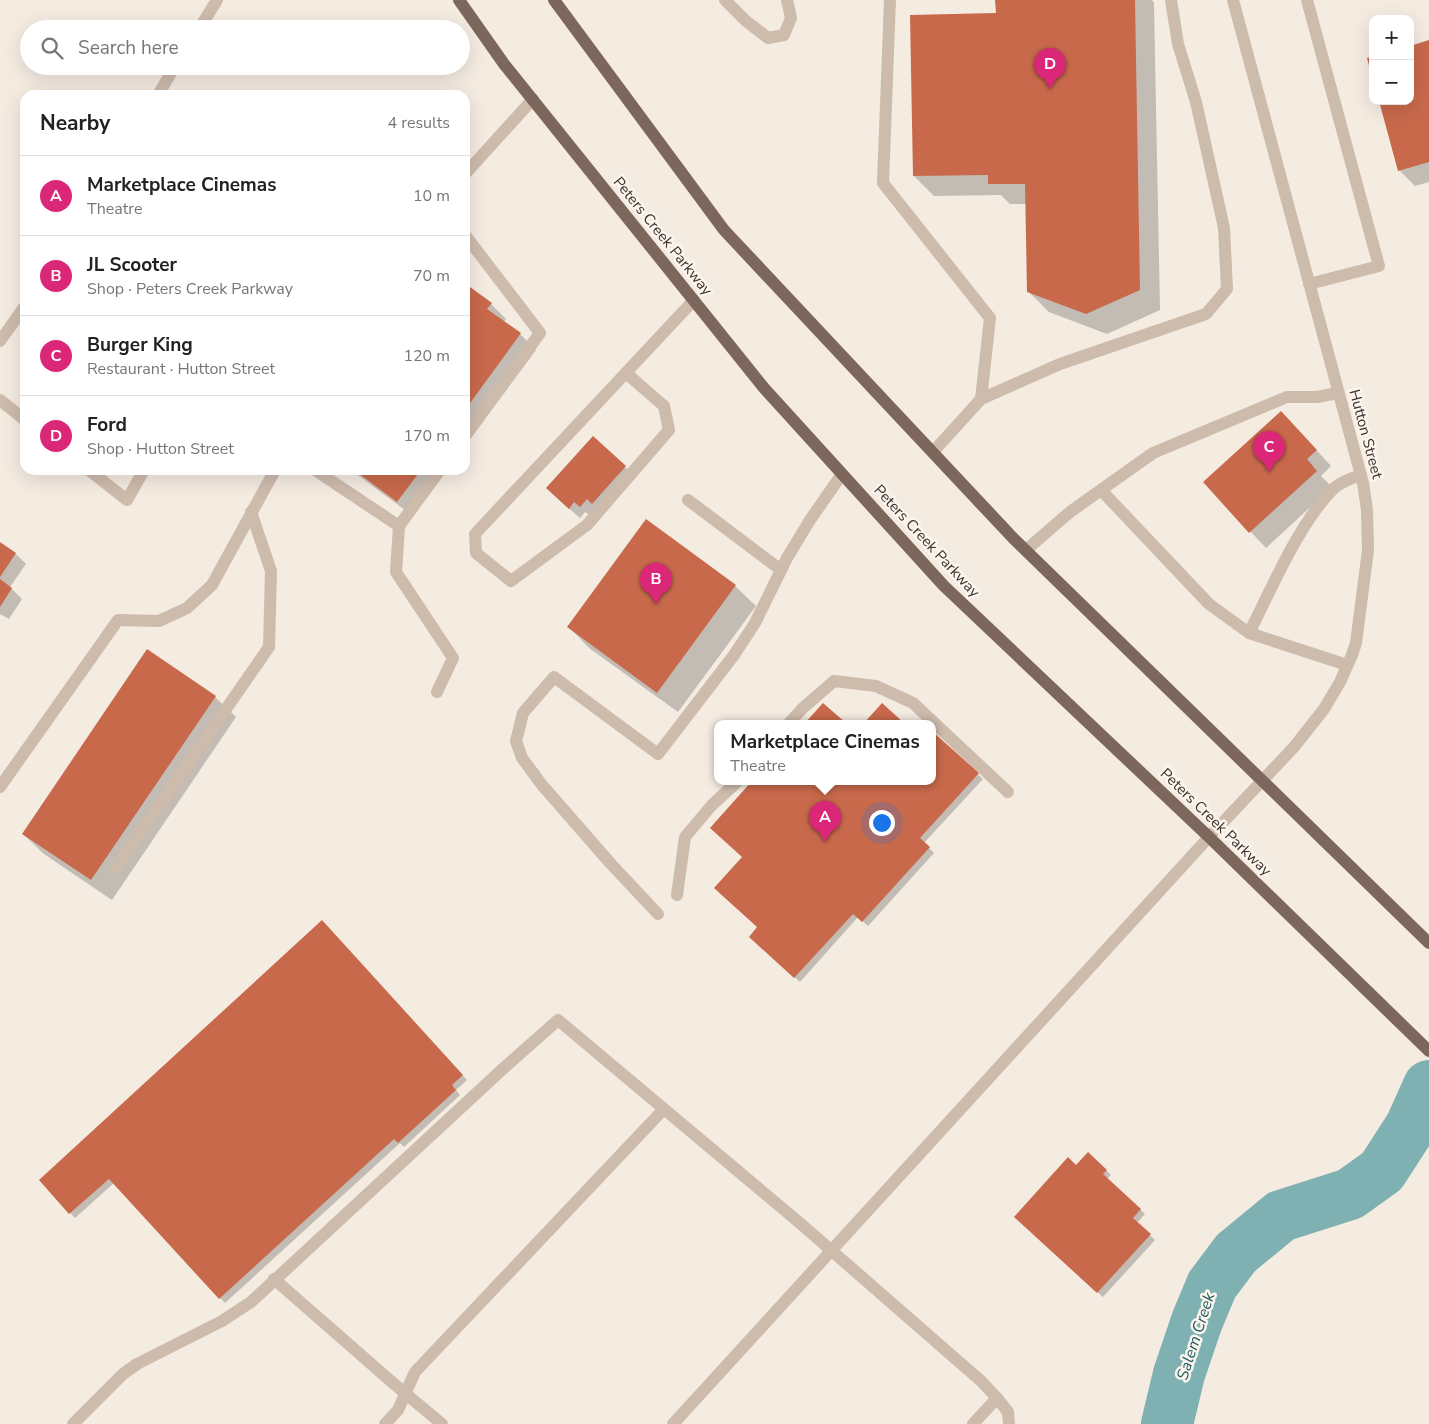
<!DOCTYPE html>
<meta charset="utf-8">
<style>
body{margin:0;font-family:"Nunito Sans",sans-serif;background:#f2f2f2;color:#222}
.controls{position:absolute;right:15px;top:15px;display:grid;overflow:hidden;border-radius:10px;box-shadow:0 5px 20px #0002}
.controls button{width:45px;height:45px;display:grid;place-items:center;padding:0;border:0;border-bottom:1px solid #e0e0e0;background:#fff;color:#222;font:25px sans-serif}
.you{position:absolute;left:881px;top:822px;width:18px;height:18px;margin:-12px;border:4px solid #fff;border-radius:50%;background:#1a73e8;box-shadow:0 0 0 8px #1a73e833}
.badge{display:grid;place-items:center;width:32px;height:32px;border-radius:50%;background:#db2777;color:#fff;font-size:16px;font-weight:700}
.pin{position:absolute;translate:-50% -41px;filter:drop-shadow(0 1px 2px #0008)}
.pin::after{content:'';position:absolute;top:26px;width:18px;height:15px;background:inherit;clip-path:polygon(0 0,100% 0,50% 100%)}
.popup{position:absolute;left:714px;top:720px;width:222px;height:65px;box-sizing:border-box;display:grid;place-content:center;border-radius:10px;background:#fff;filter:drop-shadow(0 1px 4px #0005);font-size:16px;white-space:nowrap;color:#767676}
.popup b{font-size:19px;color:#222}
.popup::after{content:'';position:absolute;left:50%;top:100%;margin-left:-10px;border:10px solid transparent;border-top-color:#fff}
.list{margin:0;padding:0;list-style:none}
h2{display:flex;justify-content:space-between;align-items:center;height:65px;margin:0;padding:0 20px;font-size:21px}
h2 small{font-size:16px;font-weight:400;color:#767676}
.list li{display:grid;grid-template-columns:32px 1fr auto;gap:15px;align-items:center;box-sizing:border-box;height:80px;padding:0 20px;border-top:1px solid #e0e0e0}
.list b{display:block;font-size:19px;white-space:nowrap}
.list p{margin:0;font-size:16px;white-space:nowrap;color:#767676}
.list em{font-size:16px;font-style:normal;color:#767676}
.icon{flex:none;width:28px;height:28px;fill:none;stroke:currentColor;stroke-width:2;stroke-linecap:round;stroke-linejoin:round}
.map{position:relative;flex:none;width:1429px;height:1424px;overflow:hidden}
.search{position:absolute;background:#fff;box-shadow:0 5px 20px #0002;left:20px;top:20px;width:450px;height:55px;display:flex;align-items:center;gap:12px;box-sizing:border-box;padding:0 18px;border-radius:28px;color:#767676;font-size:19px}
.panel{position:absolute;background:#fff;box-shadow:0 5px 20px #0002;left:20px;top:90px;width:450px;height:385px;border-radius:15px}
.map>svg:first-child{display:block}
.shadow{fill:#0003}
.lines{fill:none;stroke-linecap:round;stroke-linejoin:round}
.river{stroke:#7fb0b2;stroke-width:52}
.building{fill:#c8694b}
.service{stroke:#cdbbac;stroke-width:12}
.minor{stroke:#cdbbac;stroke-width:12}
.tertiary{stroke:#cdbbac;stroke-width:12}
.primary{stroke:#7d675c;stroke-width:12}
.labels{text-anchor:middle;stroke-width:5;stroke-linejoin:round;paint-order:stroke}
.street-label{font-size:15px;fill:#3b302b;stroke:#fbf5ee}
.water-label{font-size:16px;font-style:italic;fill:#1f5a5e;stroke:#fbf5ee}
</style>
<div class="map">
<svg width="1429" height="1424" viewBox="0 0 1429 1424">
<rect width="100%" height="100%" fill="#f4ebe1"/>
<g class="shadow">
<path d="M 997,0 L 1152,0 L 1154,3 L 1160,310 L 1107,334 L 1049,312 L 1028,291 L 1027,204 L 1010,204 L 1001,195 L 934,196 L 914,176 L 997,15 Z"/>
<path d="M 1429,42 L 1429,182 L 1415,186 L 1399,170 L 1410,101 Z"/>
<path d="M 465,295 L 491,304 L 506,319 L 504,322 L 520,334 L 536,350 L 465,446 Z"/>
<path d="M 1296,428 L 1331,466 L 1321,476 L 1332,487 L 1266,548 L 1204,482 Z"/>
<path d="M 625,467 L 635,477 L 591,516 L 585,512 L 580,518 L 558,499 Z"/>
<path d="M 351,470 L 447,470 L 413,516 Z"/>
<path d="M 0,543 L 16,554 L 26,564 L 10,587 L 22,599 L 9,619 L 0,614 Z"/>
<path d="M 735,586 L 756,606 L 678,712 L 589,648 L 569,627 Z"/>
<path d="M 148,651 L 215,697 L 236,717 L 112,900 L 44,854 L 23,834 Z"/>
<path d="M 934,734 L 983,779 L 924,843 L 934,853 L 868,926 L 858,917 L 800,982 L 755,941 L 759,928 L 743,857 L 711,828 L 754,781 L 932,781 Z"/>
<path d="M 327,927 L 467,1080 L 456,1090 L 460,1095 L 404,1147 L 400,1143 L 225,1303 L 114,1183 L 75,1218 L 40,1180 Z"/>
<path d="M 1076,1167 L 1106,1170 L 1111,1175 L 1107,1179 L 1145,1214 L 1137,1223 L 1155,1240 L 1103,1297 L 1020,1222 Z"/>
</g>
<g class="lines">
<path class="river" d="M 1167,1424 L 1179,1374 L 1197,1321 L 1212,1285 L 1236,1253 L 1281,1216 L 1350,1194 L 1382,1171 L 1411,1126 L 1429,1086"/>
</g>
<g class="building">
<path d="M 995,0 L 1135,0 L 1140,290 L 1086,314 L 1027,292 L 1025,184 L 988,184 L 988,175 L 913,176 L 910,15 L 996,13 Z"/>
<path d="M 1429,40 L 1429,162 L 1398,171 L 1379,101 L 1410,101 L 1410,46 Z"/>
<path d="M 1373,56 L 1373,77 L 1372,77 L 1367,58 Z"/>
<path d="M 470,287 L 492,303 L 487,309 L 521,333 L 465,410 L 465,293 Z"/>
<path d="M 1281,411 L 1317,450 L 1307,459 L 1317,471 L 1249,533 L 1203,482 Z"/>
<path d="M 593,436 L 626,466 L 592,504 L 587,499 L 580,507 L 574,502 L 569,509 L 546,488 Z"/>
<path d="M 354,470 L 421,470 L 397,502 Z"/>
<path d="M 646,519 L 736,585 L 657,693 L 567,627 Z"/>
<path d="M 0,542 L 16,553 L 0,577 Z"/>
<path d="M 0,579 L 12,588 L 0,607 Z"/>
<path d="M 147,649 L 216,696 L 91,880 L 22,834 Z"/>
<path d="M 823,703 L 846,723 L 805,723 Z"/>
<path d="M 882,703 L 904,723 L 864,723 Z"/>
<path d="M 933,732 L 979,773 L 920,838 L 930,847 L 862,922 L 853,914 L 794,978 L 749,937 L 757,927 L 714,888 L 742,857 L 710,828 L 752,781 L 932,781 Z"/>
<path d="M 322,920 L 463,1075 L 452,1085 L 456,1090 L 398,1143 L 394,1139 L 219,1299 L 109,1179 L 69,1214 L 39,1180 Z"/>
<path d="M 1088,1152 L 1107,1170 L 1103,1174 L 1141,1209 L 1133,1218 L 1151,1234 L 1097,1293 L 1014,1217 L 1068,1157 L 1076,1165 Z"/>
</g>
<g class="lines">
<g class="service">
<path d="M 725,0 L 746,21 L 768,38 L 784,35 L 791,18 L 787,0"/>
<path d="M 890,0 L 883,183 L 990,318 L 981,399"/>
<path d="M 1307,0 L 1379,266 L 1309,284"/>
<path d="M 465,174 L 533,99"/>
<path d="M 465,235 L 540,333 L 465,436"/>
<path d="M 626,373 L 664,406 L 669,430 L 587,525 L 511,581 L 476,553 L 475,534 L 694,300"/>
<path d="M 0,400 L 25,420"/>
<path d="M 933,452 L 981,399 L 1060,364 L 1206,314 L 1227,289 L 1224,228 L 1196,102 L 1178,44 L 1171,0"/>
<path d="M 89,470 L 127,500 L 144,470"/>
<path d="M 315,470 L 399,526"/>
<path d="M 1101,490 L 1209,604 L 1249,633 L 1347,665"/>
<path d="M 688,500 L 781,570"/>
<path d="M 1026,550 L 1070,512 L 1153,453 L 1287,397 L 1317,397 L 1338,393"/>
<path d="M 1249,633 C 1272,588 1298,525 1333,489 C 1341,482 1351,478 1361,475"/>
<path d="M 437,692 L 453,658 L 396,572 L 399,526 L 440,470"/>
<path d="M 789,723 L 803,708 L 834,681 L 876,686 L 913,703 L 1008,792"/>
<path d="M 0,787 L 118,620 L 159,621 L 187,608 L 212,585 L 275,470"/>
<path d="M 116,868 L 269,647 L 271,571 L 251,512"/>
<path d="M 677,895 L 685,837 L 712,805 L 738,781"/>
<path d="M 658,914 L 611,864 L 542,785 L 522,758 L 516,741 L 523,713 L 554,677 L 658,754 L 734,655 L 755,623 L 787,558 L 810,520 L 842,474"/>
<path d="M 274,1279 L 393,1383 L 442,1424"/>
<path d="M 73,1424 L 123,1374 L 137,1364 L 222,1321 L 251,1302 L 506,1066 L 558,1020 L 801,1224 L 981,1381 L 997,1398 L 1008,1412 L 1009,1424"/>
<path d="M 385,1424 L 398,1410 L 415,1372 L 663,1110"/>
<path d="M 673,1424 L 1209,837"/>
<path d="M 973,1424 L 997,1398"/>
</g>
<path class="minor" d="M 1209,837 L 1294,747 L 1324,709 L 1340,682 L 1352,655 L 1356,643 L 1368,550 L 1367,510 L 1363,483 L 1233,0"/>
<g class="tertiary">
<path d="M 199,29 L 217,0"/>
<path d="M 158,95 L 175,66"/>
<path d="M 0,341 L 25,306"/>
</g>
<g class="primary">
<path d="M 459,0 L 504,64 L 764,388 L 944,586 L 1209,837 L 1429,1051"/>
<path d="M 554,0 L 724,230 L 1013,538 L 1429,943"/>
</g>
</g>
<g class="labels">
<g class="street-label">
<text transform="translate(663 236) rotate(51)" y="5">Peters Creek Parkway</text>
<text transform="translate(1366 434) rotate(75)" y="5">Hutton Street</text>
<text transform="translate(927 541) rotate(47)" y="5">Peters Creek Parkway</text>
<text transform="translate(1216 822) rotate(44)" y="5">Peters Creek Parkway</text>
</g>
<g class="water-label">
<text transform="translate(1195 1336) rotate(-72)" y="6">Salem Creek</text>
</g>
</g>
</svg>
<div class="controls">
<button>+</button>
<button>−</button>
</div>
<div class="you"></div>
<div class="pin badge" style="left:825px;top:842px">A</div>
<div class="popup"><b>Marketplace Cinemas</b>Theatre</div>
<div class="pin badge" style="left:656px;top:604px">B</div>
<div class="pin badge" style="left:1269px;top:472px">C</div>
<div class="pin badge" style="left:1050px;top:89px">D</div>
<div class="search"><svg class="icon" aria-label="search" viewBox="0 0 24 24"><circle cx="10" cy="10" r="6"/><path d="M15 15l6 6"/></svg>Search here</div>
<section class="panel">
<h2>Nearby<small>4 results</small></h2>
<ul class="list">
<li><span class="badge">A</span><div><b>Marketplace Cinemas</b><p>Theatre</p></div><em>10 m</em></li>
<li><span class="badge">B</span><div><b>JL Scooter</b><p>Shop · Peters Creek Parkway</p></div><em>70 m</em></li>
<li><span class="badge">C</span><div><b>Burger King</b><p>Restaurant · Hutton Street</p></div><em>120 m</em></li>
<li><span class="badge">D</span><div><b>Ford</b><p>Shop · Hutton Street</p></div><em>170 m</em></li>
</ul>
</section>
</div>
